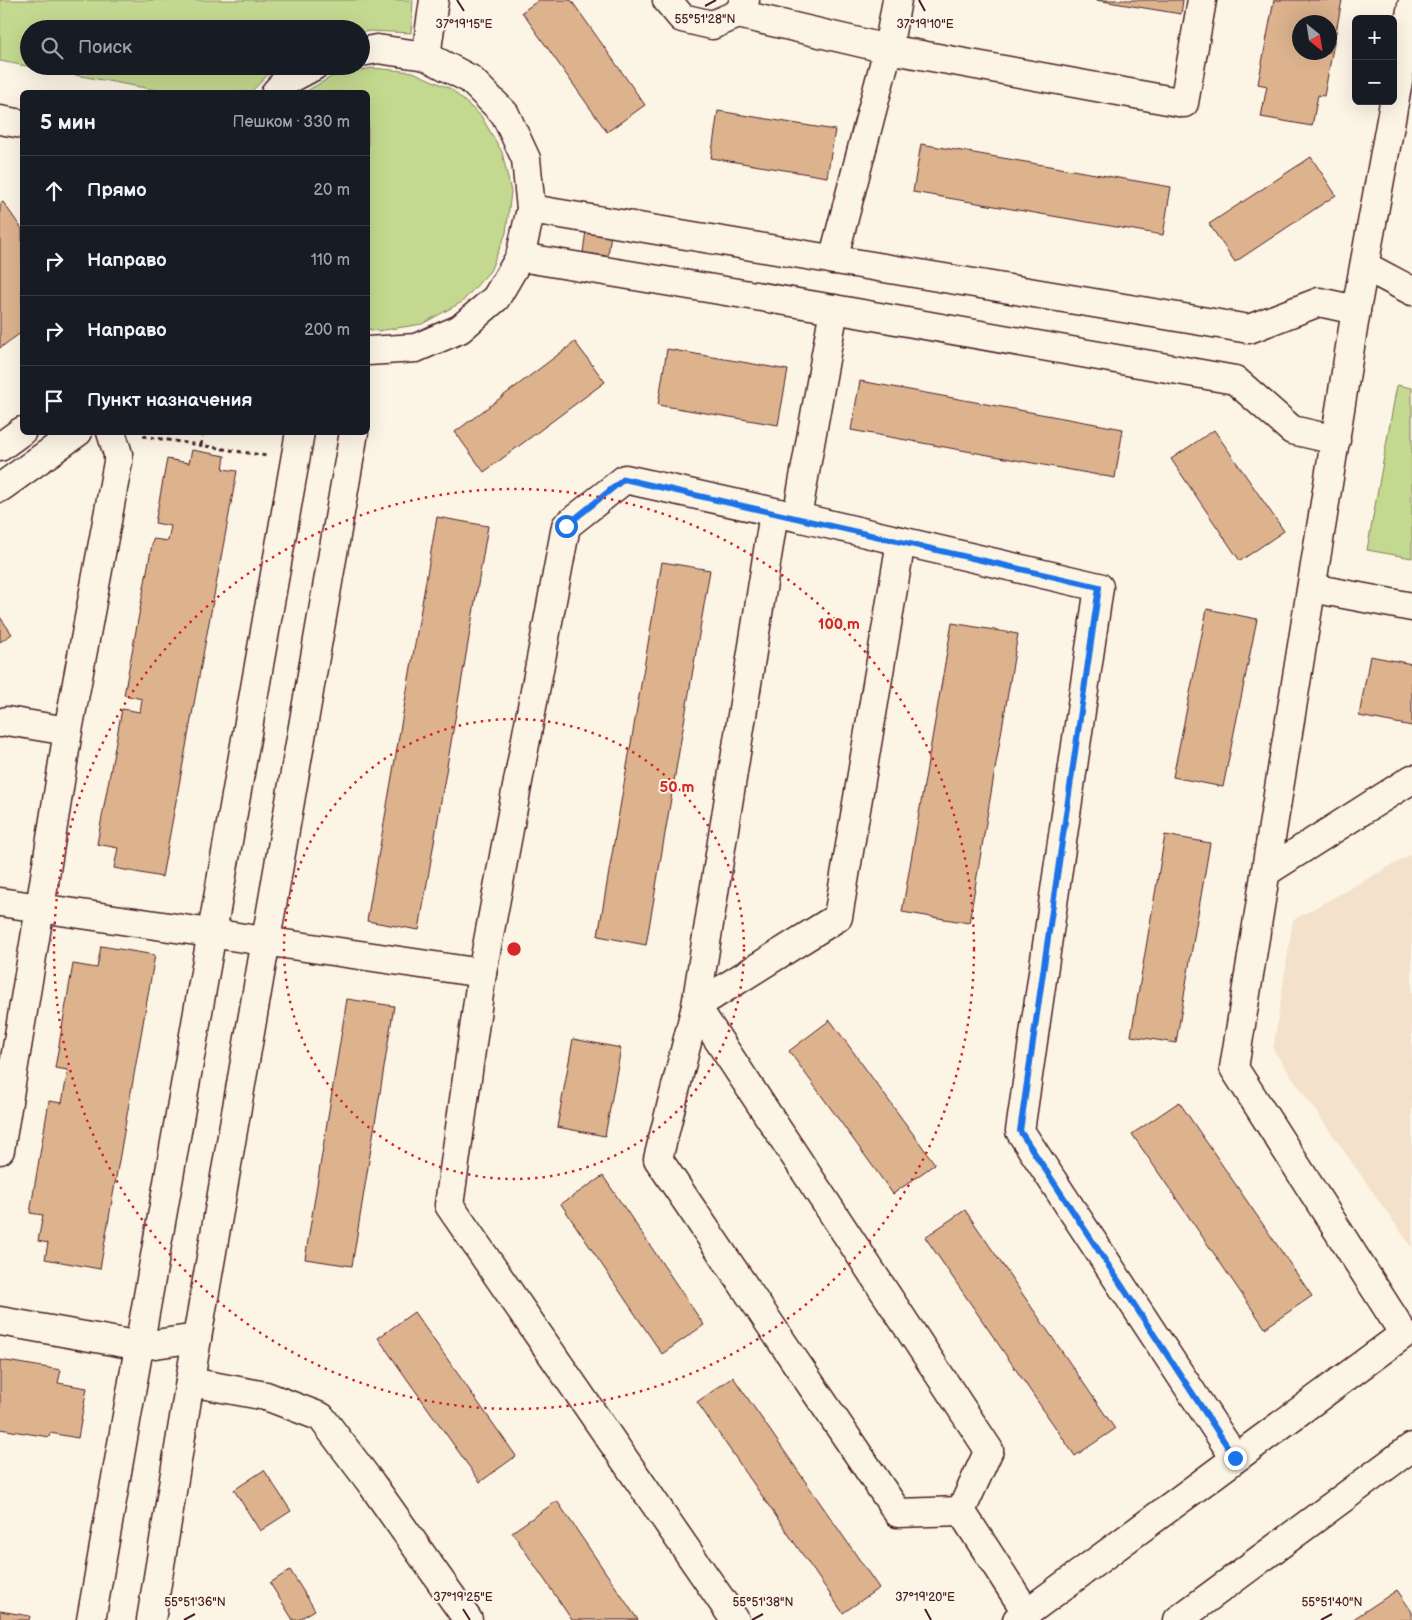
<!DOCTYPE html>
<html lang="ru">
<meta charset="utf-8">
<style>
body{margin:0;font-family:"Balsamiq Sans",sans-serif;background:#242831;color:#f1f3f6}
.controls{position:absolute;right:15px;top:15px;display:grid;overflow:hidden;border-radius:8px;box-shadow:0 5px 20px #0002}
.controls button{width:45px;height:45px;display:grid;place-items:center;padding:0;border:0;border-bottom:1px solid #363941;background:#171b24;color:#f1f3f6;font:25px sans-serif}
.compass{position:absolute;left:1292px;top:15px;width:45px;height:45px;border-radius:50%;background:#171b24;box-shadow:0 5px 20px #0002;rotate:150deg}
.stop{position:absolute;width:15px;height:15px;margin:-11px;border:4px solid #1a73e8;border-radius:50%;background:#fff}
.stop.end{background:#1a73e8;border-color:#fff;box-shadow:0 1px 5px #0008}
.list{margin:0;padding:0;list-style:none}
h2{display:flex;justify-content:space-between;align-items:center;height:65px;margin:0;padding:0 20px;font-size:21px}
h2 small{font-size:16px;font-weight:400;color:#9ea1a6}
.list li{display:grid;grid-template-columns:32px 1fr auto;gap:15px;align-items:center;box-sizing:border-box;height:70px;padding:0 20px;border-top:1px solid #363941}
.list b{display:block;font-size:19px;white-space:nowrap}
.list em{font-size:16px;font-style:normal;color:#9ea1a6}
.icon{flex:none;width:28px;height:28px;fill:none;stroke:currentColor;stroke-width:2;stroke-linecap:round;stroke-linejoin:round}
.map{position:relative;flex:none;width:1412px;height:1620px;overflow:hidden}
.search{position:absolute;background:#171b24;box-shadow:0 5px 20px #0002;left:20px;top:20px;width:350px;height:55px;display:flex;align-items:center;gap:12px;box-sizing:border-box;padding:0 18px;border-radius:28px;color:#9ea1a6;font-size:19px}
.panel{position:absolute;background:#171b24;box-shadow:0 5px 20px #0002;left:20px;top:90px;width:350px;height:345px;border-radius:8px}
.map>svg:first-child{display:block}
.built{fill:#f3e1cb}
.green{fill:#c3d98f;stroke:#867c5d}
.building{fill:#ddb38e;stroke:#4a1f2b;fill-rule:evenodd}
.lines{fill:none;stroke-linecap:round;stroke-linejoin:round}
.minor-casing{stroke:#4a1f2b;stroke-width:31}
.path{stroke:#4a1f2b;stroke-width:3;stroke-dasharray:4 4;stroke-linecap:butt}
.minor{stroke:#fcf5e5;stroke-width:28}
.route{stroke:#1a73e8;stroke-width:6}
.ticks{fill:none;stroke:#4a1f2b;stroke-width:2}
.ring{fill:none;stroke:#d62828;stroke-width:2.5;stroke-dasharray:2.5 5}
.ticks-label{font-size:12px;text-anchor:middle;fill:#4a1f2b;stroke:#fcf5e5;stroke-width:4;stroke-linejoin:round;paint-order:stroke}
.centre{fill:#d62828;stroke:#fcf5e5;stroke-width:2.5}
.ring-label{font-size:15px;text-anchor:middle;font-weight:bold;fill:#d62828;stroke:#fcf5e5;stroke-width:4;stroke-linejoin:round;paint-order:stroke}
</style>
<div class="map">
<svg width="1412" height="1620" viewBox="0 0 1412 1620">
<rect width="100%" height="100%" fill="#fcf5e5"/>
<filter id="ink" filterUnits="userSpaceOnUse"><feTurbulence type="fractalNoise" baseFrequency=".02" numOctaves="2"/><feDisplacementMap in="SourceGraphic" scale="10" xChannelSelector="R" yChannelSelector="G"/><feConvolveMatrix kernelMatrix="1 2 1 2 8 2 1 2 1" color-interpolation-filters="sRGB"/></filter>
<g filter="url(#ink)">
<path class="built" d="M 1412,854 L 1412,1248 L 1273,1050 L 1293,920 Z"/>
<g class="green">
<path d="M 0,0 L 413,0 L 411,33 L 371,31 L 361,32 L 361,29 L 29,29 L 29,66 L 276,66 L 251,92 L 167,92 L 0,61 Z"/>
<path d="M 372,68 L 413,72 L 451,89 L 481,116 L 502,152 L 511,192 L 506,233 L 490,271 L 462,302 L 422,324 L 378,331 L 368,329 L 368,92 L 305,92 L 331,77 Z"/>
<path d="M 1397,385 L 1412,388 L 1412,558 L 1367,550 Z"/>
</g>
<g class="building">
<path d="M 539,0 L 571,0 L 645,105 L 607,132 L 522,12 Z"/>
<path d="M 1096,0 L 1183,0 L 1181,14 Z"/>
<path d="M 1274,0 L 1342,0 L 1324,96 L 1318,95 L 1312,126 L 1261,117 L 1267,86 L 1258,84 ZM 1300,22 L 1330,22 L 1330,52 L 1300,52 Z"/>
<path d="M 718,111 L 835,130 L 827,177 L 711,158 Z"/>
<path d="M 921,144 L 1171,187 L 1163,235 L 913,192 Z"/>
<path d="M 1311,157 L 1336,195 L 1235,262 L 1209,224 Z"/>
<path d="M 3,202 L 22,229 L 22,332 L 0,348 L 0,204 Z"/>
<path d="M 586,230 L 611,233 L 608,256 L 583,253 Z"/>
<path d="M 575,342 L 605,382 L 484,472 L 455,432 Z"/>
<path d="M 667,349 L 788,370 L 778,425 L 658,405 Z"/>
<path d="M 860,381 L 1123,429 L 1115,478 L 851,430 Z"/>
<path d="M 1214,430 L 1284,531 L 1240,561 L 1171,459 Z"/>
<path d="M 192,450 L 225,456 L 223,469 L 237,471 L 162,877 L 114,868 L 118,848 L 97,844 L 122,709 L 140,712 L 142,699 L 124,695 L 153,539 L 168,541 L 171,526 L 155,523 L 167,459 L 189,463 Z"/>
<path d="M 437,517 L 488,526 L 419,930 L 367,921 Z"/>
<path d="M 662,562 L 710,570 L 646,945 L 598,936 Z"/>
<path d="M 1207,609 L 1257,619 L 1223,787 L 1173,777 Z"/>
<path d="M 0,617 L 12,634 L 0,642 Z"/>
<path d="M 952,623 L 1018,634 L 969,923 L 902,912 Z"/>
<path d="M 1370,656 L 1412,664 L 1412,726 L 1359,716 Z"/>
<path d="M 1165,835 L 1210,843 L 1176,1043 L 1131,1036 Z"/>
<path d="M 101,946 L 155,955 L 100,1269 L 45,1259 L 48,1243 L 38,1241 L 43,1215 L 30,1213 L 49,1101 L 62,1103 L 68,1070 L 55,1068 L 73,964 L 97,968 Z"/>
<path d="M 347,999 L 394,1006 L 352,1266 L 305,1259 Z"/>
<path d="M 830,1020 L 935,1164 L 893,1194 L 789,1051 Z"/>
<path d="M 573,1039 L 621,1048 L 605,1136 L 557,1127 Z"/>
<path d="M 1179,1102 L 1312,1296 L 1265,1328 L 1132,1134 Z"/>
<path d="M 603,1176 L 704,1325 L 662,1354 L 561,1204 Z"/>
<path d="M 965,1210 L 1115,1429 L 1075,1456 L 925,1237 Z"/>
<path d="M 414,1312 L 516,1456 L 480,1482 L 378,1338 Z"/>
<path d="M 0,1360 L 61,1370 L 58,1383 L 87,1388 L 78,1438 L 50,1433 L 49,1437 L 0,1429 Z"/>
<path d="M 733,1377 L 879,1588 L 843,1613 L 697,1402 Z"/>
<path d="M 264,1470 L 291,1511 L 260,1531 L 234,1490 Z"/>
<path d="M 557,1501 L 638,1620 L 572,1620 L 512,1532 Z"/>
<path d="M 290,1570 L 315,1610 L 298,1620 L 293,1620 L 270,1583 Z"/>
<path d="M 1397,1590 L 1412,1612 L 1412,1620 L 1352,1620 Z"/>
<path d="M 0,1611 L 30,1616 L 29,1620 L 0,1620 Z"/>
</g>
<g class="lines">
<defs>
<g id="minor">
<path d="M 667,0 L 682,18 L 712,25 L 738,14 L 745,0"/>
<path d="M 897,0 L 888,49 L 1184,103 L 1202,0"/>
<path d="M 738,14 L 888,49 L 833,260"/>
<path d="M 361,52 L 377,49 L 426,56 L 470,79 L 505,114 L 526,159 L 531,209 L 520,257 L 496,298 L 460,329 L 416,348 L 368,351"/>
<path d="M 426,56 L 434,0"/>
<path d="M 276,92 L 286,81 L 314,66"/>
<path d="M 0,120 L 22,124"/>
<path d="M 531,209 L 1249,329 L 1319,302 L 1356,310"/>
<path d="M 520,257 L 834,309 L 1235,380 L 1292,430 L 1336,440"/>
<path d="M 1365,266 L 1412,291"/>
<path d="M 111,432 L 118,454 L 118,462 L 68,731 L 40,908 L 482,973"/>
<path d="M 0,447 L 22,431"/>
<path d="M 0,488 L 78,432"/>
<path d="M 774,513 L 696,1006 L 658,1159 L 898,1513 L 961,1511"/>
<path d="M 797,517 L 1099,587 L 1020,1131 L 1235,1458"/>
<path d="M 1312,588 L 1412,607"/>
<path d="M 0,723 L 7,721 L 68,731"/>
<path d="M 1266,872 L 1412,779"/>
<path d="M 0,902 L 40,908 L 0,1150"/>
<path d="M 696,1006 L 989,1450 L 961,1511 L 1027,1613"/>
<path d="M 696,1006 L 838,917 L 901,541"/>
<path d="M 0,1321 L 141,1346 L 197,1338"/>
<path d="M 190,1382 L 266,1396 L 321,1417 L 371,1483 L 468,1620"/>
<path d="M 91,1620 L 300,432"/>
<path d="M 151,1620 L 197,1338 L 354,432"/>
<path d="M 735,1620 L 449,1205 L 482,973 L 566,526 L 625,479 L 797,517 L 834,309"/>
<path d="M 1017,1620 L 1404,1334 L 1234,1068 L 1356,310 L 1412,5"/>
<path d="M 1178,1620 L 1412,1447"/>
</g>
</defs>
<use href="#minor" class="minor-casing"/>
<g class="path">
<path d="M 143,436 L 267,456"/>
<path d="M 201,445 L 203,432"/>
</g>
<use href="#minor" class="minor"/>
</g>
</g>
<g class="lines" filter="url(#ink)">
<path class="route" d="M 566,526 L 624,479 L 1099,587 L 1020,1131 L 1235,1458"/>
</g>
<path class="ticks" d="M 457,0 L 464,11M 919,0 L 925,11M 705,6 L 716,0M 463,1609 L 470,1620M 925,1609 L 931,1620M 184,1620 L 195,1614M 752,1620 L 763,1614M 1321,1620 L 1332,1614"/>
<g class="ring">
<circle cx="514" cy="949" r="230"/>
<circle cx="514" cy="949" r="460"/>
</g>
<g class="ticks-label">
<text x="705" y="23">55°51'28"N</text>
<text x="464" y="28">37°19'15"E</text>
<text x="925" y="28">37°19'10"E</text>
<text x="463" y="1601">37°19'25"E</text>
<text x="925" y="1601">37°19'20"E</text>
<text x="195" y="1606">55°51'36"N</text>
<text x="763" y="1606">55°51'38"N</text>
<text x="1332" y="1606">55°51'40"N</text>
</g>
<circle cx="514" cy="949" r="8" class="centre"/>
<g class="ring-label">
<text x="839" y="629">100 m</text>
<text x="677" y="792">50 m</text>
</g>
</svg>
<div class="controls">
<button>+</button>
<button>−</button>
</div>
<svg class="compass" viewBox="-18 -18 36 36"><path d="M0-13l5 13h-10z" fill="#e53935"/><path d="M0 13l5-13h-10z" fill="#9ea1a6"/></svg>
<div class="stop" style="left:566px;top:526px"></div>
<div class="stop end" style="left:1235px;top:1458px"></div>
<div class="search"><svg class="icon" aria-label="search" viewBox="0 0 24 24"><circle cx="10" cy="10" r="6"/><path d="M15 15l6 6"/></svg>Поиск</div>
<section class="panel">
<h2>5 мин<small>Пешком · 330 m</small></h2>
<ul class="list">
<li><svg class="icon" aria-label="ahead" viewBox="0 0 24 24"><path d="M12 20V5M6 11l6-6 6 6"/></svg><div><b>Прямо</b></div><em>20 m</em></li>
<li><svg class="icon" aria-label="right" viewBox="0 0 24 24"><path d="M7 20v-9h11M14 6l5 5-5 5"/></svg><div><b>Направо</b></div><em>110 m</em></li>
<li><svg class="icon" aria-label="right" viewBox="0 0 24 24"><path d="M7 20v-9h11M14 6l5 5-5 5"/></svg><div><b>Направо</b></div><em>200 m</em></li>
<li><svg class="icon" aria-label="arrive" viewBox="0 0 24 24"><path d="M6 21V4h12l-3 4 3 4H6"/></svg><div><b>Пункт назначения</b></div></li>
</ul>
</section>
</div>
